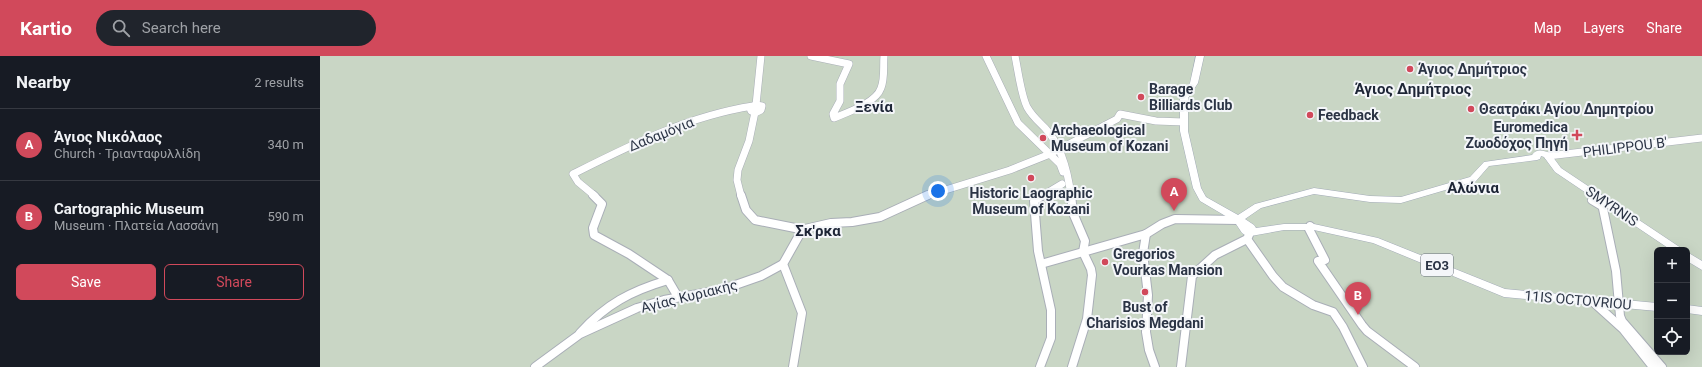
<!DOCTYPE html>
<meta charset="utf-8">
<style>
body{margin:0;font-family:Roboto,sans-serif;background:#20242c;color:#f1f3f6}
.controls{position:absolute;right:12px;bottom:12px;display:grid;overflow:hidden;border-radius:6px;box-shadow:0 4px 16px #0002}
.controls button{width:36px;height:36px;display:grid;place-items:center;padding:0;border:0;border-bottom:1px solid #363941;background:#171b24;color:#f1f3f6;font:20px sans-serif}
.you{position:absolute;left:618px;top:135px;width:14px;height:14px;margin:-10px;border:3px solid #fff;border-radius:50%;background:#1a73e8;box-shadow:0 0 0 6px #1a73e833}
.badge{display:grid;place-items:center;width:26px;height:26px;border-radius:50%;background:#d1495b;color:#fff;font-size:13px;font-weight:700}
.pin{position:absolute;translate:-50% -33px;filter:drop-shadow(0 1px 2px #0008)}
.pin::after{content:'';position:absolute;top:21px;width:14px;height:12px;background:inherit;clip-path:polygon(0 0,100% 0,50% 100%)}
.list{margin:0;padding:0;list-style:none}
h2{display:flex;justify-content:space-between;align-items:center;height:52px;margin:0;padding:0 16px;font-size:17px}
h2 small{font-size:13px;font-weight:400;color:#9ea1a6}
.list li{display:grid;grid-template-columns:26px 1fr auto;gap:12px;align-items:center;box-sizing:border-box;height:72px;padding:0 16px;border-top:1px solid #363941}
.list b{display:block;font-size:15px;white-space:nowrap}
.list p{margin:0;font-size:13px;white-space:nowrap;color:#9ea1a6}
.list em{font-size:13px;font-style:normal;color:#9ea1a6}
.actions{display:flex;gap:8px;padding:12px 16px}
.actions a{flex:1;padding:9px 0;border:1px solid #d1495b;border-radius:6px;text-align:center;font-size:14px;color:#d1495b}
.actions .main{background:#d1495b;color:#fff}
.icon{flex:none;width:22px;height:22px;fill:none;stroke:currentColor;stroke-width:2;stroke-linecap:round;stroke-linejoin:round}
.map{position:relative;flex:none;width:1382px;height:311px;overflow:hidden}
header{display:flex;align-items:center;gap:24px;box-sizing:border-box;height:56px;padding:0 20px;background:#d1495b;color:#fff}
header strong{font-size:19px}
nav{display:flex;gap:22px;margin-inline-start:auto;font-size:14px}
.search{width:280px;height:36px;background:#20242c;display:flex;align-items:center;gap:10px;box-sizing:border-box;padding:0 14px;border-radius:22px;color:#9ea1a6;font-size:15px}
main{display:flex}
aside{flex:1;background:#171b24}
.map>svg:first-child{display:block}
.green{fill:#c9d6c5;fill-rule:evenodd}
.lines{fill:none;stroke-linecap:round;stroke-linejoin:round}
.secondary-far1-casing{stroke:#a9aeb7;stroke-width:8}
.secondary-casing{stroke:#a9aeb7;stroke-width:10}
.primary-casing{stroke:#a3abb8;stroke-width:1}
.secondary-far1{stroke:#fff;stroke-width:7}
.secondary{stroke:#fff;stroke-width:8}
.primary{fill:#fff;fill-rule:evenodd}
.poi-dot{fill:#d1495b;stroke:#f4f6f9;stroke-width:1.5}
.labels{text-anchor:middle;stroke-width:4;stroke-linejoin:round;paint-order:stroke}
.shield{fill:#f4f6f9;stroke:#676e7b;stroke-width:1}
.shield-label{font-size:13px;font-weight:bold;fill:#2b3445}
.poi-label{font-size:14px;font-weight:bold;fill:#2b3445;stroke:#f4f6f9;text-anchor:start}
.street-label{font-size:14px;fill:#2b3445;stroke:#f4f6f9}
.neighbourhood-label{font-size:15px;font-weight:bold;fill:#1d2536;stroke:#f4f6f9}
</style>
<header>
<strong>Kartio</strong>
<div class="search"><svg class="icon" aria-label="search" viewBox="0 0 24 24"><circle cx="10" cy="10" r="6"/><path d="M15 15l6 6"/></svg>Search here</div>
<nav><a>Map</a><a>Layers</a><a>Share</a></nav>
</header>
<main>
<aside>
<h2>Nearby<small>2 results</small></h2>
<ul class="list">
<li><span class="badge">A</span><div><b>Άγιος Νικόλαος</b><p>Church · Τριανταφυλλίδη</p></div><em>340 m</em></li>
<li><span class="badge">B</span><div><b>Cartographic Museum</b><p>Museum · Πλατεία Λασσάνη</p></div><em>590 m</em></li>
</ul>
<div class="actions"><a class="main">Save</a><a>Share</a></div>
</aside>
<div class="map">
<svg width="1382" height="311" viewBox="0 0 1382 311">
<rect width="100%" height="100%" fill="#e4e7ec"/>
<path class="green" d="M 0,0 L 1382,0 L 1382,311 L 0,311 ZM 1337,194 L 1367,194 L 1367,296 L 1337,296 Z"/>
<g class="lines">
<defs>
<g id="secondary-far1">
<path d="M 491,0 L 529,8 L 520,28 L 520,45 L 513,58 L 514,62 C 528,56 556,47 561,32 C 565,22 563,10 564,0"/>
<path d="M 666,0 L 698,67 L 740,108 L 743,116"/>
<path d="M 695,0 C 698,14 701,39 707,51 C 712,60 718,65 725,72 C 742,90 748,116 751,140"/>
<path d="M 436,49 L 441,0"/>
<path d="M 436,49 L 442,50 L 441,54 L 437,56 L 431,55 L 430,52 Z"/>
<path d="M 1228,100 L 1382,82"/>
<path d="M 275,140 L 258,126 L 253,118 C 311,89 368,60 433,50"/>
<path d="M 421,140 L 417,124 L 418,114 L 429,85 L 435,56"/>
<path d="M 606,140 L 690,114 L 730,98 L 797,63 L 800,58 L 836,65 L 864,66"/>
<path d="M 722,140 L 742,128"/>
</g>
<g id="secondary">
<path d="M 273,139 L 282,148 L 273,172 L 274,179 L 309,198 L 348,224 L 358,241"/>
<path d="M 421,139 L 426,154 L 435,164 L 480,173"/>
<path d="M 751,139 L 753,157 L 765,185 L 763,196"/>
<path d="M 1281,143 L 1296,215 L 1300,260 L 1302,265 L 1342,311"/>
<path d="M 1272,144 L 1282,150"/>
<path d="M 990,170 L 989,173 L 1005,204 L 998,205 L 1042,269 L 1047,275 L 1095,311"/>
<path d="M 485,173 L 511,167 L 532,166 L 560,161 L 608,139"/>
<path d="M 826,178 L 823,197 L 828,239 L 826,276 L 829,294 L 835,311"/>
<path d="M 927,183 L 953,220 L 963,231 L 993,249 L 1013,256 L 1023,271 L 1043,311"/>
<path d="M 721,208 L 826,178 L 842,168 L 855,163 L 918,164"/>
<path d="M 1272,245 L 1303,273 L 1333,311"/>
<path d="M 260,277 C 286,248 311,235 348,224"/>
<path d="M 215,311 L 260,278 L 317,252 L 344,244 L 401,234 L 441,220 L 463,208"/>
<path d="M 473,311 L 482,257 L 463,208 L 481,176"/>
<path d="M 720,311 L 731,282 L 731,254 L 718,195 L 714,145 L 723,139"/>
<path d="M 752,311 L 767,263 L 772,219 L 771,213 L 763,196"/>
<path d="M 861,311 L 872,220 L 895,199 L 927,183 L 929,179"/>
</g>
<g id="primary">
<path d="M 876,0 L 884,0 L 878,27 L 868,42 L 868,75 L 881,132 L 886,141 L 918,159 L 935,148 L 994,132 L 1050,140 L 1081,141 L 1150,121 L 1164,106 L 1212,99 C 1217,92 1223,95 1230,97 L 1241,112 L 1361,192 L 1363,194 L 1351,194 L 1235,116 L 1224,101 L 1221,100 L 1220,103 L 1217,104 L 1169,110 L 1156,125 L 1081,147 L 1050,146 L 994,138 L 941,152 L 925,163 L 934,169 L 936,172 L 964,168 L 994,168 L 1058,182 L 1185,233 L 1337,247 L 1337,255 L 1184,241 L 1053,187 L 994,174 L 964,174 L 931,180 L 925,179 L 922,177 L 914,165 L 880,145 L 873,132 L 860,75 L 860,42 L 870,27 Z"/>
<path d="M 1367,196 L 1382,205 L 1382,214 L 1367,205 Z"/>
<path d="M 1367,249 L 1382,251 L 1382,259 L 1367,257 Z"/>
</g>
</defs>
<use href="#secondary-far1" class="secondary-far1-casing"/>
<use href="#secondary" class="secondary-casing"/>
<use href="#primary" class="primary-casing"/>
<use href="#secondary-far1" class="secondary-far1"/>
<use href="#secondary" class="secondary"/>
<use href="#primary" class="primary"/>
</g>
<g class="poi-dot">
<circle cx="1090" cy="13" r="4"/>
<circle cx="821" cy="41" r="4"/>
<circle cx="1151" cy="53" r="4"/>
<circle cx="990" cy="59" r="4"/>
<path d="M1255 73h4v4h4v4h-4v4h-4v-4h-4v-4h4z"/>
<circle cx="723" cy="82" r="4"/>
<circle cx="711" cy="122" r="4"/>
<circle cx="785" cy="206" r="4"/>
<circle cx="825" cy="236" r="4"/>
</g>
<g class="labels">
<rect class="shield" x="1101" y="198" width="32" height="22" rx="3"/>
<g class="shield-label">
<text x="1117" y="214">ΕΟ3</text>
</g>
<g class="poi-label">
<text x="1098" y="18">Άγιος Δημήτριος</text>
<text x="829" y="38">Barage<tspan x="829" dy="16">Billiards Club</tspan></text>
<text x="1159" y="58">Θεατράκι Αγίου Δημητρίου</text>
<text x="998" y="64">Feedback</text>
<text x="1248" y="76" text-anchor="end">Euromedica<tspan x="1248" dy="16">Ζωοδόχος Πηγή</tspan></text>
<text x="731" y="79">Archaeological<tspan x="731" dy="16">Museum of Kozani</tspan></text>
<text x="711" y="142" text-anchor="middle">Historic Laographic<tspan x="711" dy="16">Museum of Kozani</tspan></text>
<text x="793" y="203">Gregorios<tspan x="793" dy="16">Vourkas Mansion</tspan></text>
<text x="825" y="256" text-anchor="middle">Bust of<tspan x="825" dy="16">Charisios Megdani</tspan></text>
</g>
<g class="street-label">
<text transform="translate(341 78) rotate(-22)" y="5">Δαδαμόγια</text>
<text transform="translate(1305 91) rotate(-7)" y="5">PHILIPPOU B'</text>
<text transform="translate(1292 150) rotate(34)" y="5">SMYRNIS</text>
<text transform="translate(369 240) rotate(-14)" y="5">Αγίας Κυριακής</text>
<text transform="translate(1258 244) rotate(5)" y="5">11IS OCTOVRIOU</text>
</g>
<g class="neighbourhood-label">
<text x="1093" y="38">Άγιος Δημήτριος</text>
<text x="554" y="56">Ξενία</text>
<text x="1153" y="137">Αλώνια</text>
<text x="498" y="180">Σκ'ρκα</text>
</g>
</g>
</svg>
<div class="controls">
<button>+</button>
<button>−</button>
<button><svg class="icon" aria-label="locate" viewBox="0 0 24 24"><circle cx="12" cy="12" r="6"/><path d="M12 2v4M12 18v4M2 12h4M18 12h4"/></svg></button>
</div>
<div class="you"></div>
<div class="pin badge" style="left:854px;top:155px">A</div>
<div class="pin badge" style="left:1038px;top:259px">B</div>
</div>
</main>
